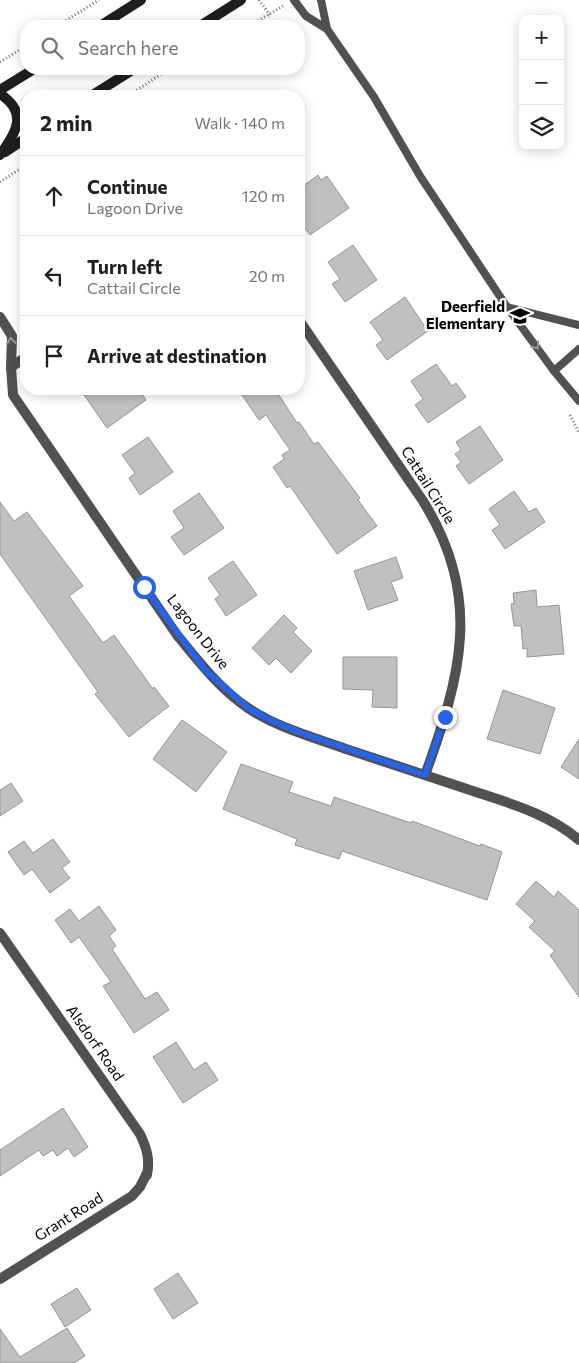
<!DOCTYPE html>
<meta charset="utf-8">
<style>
body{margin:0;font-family:Commissioner,sans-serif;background:#f2f2f2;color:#202124}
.controls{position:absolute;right:15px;top:15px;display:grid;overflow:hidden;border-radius:10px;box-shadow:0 2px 12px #0003}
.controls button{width:45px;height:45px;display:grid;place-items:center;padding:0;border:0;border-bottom:1px solid #e0e0e0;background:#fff;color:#202124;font:25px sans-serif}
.stop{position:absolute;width:15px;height:15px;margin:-11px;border:4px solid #2563eb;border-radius:50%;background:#fff}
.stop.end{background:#2563eb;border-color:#fff;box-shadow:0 1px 5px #0008}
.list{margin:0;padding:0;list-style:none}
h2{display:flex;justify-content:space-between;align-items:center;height:65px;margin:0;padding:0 20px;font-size:21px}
h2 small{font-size:16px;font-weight:400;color:#757577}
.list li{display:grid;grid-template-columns:32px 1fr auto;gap:15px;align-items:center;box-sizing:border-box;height:80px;padding:0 20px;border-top:1px solid #e0e0e0}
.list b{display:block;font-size:19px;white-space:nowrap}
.list p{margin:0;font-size:16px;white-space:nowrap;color:#757577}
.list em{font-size:16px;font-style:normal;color:#757577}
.icon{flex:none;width:28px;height:28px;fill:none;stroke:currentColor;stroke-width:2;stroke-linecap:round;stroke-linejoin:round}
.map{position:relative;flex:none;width:579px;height:1363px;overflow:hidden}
.search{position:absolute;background:#fff;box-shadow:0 2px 12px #0003;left:20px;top:20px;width:285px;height:55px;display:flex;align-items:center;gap:12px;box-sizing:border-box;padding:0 18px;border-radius:20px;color:#757577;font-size:19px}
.panel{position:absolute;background:#fff;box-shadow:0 2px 12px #0003;left:20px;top:90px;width:285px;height:305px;border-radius:20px}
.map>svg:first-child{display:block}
.building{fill:#c0c0c0;stroke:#959595}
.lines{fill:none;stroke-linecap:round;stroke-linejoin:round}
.path{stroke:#737373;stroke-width:3;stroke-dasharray:1 2.5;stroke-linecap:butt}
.lane{stroke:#515151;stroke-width:8}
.street{stroke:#515151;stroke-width:10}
.secondary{stroke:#1e1e1e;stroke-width:10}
.oneway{stroke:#979797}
.route{stroke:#2563eb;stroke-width:6}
.labels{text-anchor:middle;stroke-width:4.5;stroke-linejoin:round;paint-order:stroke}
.poi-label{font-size:15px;font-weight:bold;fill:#000;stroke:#fff;text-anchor:end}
.street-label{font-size:15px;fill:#000;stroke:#fff}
</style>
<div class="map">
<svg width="579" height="1363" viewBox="0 0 579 1363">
<rect width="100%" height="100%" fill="#fff"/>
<g class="building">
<path d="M 318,175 L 321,180 L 327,176 L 349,208 L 310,235 L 299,220 L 299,189 Z"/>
<path d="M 353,245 L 377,280 L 345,302 L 332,284 L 340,279 L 328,262 Z"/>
<path d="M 405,297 L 428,331 L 387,360 L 376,345 L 383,340 L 370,322 Z"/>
<path d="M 436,364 L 452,386 L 456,383 L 466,397 L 428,423 L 415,405 L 423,399 L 411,381 Z"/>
<path d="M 80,389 L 139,389 L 146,400 L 107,428 Z"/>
<path d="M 238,389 L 275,389 L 297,423 L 299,422 L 314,444 L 318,442 L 360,498 L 358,500 L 377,526 L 337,554 L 290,486 L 287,488 L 273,467 L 284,459 L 282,455 L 290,450 L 266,415 L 259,420 Z"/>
<path d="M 480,426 L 503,460 L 469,484 L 456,466 L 461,462 L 455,454 L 461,450 L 456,442 Z"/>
<path d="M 148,437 L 173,472 L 140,495 L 129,478 L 135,473 L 122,455 Z"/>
<path d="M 514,491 L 529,512 L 536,508 L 545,522 L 505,549 L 492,530 L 500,525 L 489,509 Z"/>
<path d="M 199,493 L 224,528 L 184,555 L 171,537 L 184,528 L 173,511 Z"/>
<path d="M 0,502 L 14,521 L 27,512 L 83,586 L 69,596 L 103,643 L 114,635 L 153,689 L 154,687 L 169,706 L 129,737 L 95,694 L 98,692 L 0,554 Z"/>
<path d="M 396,557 L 403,578 L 391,582 L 398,600 L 368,610 L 354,571 Z"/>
<path d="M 233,561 L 257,595 L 226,616 L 215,599 L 220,595 L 208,578 Z"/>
<path d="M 536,590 L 537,607 L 559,605 L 564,654 L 527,657 L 527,648 L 523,649 L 521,626 L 514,626 L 511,604 L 514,603 L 513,593 Z"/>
<path d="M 284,615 L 297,628 L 293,632 L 312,651 L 291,673 L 276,658 L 269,665 L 252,648 Z"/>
<path d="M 343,657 L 397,657 L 397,708 L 372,707 L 373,690 L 343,689 Z"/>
<path d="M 503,690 L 555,708 L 540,754 L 487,739 Z"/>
<path d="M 182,720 L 227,752 L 196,792 L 153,759 Z"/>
<path d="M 579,739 L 579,779 L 561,767 Z"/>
<path d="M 241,764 L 293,782 L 289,792 L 331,806 L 334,797 L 411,823 L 412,821 L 480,846 L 481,844 L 502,852 L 487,900 L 342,851 L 339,859 L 295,845 L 297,839 L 223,809 Z"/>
<path d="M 11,783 L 23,801 L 0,816 L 0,790 Z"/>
<path d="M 53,839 L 70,862 L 62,868 L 70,878 L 50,893 L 32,869 L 24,875 L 8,852 L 24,841 L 33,853 Z"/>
<path d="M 536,881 L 554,897 L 558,891 L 579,910 L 579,997 L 550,955 L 555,951 L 529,927 L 535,921 L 516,904 Z"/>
<path d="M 99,906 L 116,930 L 109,936 L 116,946 L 112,949 L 145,999 L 157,992 L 169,1010 L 134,1033 L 103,986 L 111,982 L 79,937 L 71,943 L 55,920 L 70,909 L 79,921 Z"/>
<path d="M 176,1042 L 194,1070 L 206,1062 L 218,1080 L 183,1103 L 153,1057 Z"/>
<path d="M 63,1108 L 88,1147 L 74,1157 L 68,1148 L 57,1156 L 53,1150 L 43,1156 L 39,1150 L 0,1176 L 0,1150 Z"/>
<path d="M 178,1273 L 198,1303 L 173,1319 L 154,1289 Z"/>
<path d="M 77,1288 L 91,1310 L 65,1327 L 51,1304 Z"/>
<path d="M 67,1328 L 85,1356 L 74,1363 L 0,1363 L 0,1329 L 20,1357 Z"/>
</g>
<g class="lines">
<g class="path">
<path d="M 259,0 L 270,15"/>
<path d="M 57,26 L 99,0"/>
<path d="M 249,26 L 283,6"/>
<path d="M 0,62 L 26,46"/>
<path d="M 128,96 L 169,69"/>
<path d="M 0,182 L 26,165"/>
<path d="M 570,415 L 579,433"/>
</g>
<g class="lane">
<path d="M 294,0 L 306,16 L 327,29 L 321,0"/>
<path d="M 327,29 L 374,97 L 420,176 L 507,307 L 554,371 L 579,401"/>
<path d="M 507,307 L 579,325"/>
<path d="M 554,371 L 579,349"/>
</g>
<g class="street">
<path d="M 0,317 L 12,336 L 11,367 L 13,395 L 177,635 C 198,661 220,689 248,708 C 278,728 313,737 346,749 C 388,763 431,777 473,791 C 509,803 549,814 579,840"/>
<path d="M 299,320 L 423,501 C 483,597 461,676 425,775"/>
<path d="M 11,367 L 26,357"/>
<path d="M 0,933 L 140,1134 C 147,1149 150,1159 147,1175 L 147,1173 L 140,1187 L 132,1196 L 0,1279"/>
</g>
<g class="secondary">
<path d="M 100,26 L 141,0"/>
<path d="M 200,26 L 241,0"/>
<path d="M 0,90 L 34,69"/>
<path d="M 0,94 C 29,113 16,132 0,155"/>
<path d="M 91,96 L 134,69"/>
<path d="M 5,152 L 26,138"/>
</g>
</g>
<defs><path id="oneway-chevron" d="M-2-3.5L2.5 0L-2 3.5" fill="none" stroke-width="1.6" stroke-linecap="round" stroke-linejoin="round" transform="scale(1.25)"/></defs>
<g class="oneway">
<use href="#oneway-chevron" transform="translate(11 341) rotate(-96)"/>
<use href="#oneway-chevron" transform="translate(536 346) rotate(54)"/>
</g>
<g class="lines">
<path class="route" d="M 144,587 L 205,670 L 248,708 L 270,720 L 304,734 L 425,775 L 445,717"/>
</g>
<defs>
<symbol id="school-bare" viewBox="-9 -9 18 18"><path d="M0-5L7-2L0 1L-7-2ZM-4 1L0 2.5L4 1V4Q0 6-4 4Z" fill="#000" stroke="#fff" stroke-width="2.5" paint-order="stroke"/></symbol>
</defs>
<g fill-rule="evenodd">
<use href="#school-bare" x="506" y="302" width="28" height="28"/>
</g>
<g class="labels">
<g class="poi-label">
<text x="505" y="312">Deerfield<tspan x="505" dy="17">Elementary</tspan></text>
</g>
<g class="street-label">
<text transform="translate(428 485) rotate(58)" y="5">Cattail Circle</text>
<text transform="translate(198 632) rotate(52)" y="5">Lagoon Drive</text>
<text transform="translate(95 1043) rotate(55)" y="5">Alsdorf Road</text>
<text transform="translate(69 1217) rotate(-32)" y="5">Grant Road</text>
</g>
</g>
</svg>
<div class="controls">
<button>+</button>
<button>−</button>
<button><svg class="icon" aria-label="layers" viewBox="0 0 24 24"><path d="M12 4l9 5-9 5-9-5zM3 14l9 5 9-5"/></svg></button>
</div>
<div class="stop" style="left:144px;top:587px"></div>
<div class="stop end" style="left:445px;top:717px"></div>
<div class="search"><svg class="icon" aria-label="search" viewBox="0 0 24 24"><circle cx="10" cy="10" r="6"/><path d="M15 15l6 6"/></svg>Search here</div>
<section class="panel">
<h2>2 min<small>Walk · 140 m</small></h2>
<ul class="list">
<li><svg class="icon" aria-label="ahead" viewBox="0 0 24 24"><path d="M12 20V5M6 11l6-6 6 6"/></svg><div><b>Continue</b><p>Lagoon Drive</p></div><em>120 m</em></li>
<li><svg class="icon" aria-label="left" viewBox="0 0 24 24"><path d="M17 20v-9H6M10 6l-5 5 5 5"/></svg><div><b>Turn left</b><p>Cattail Circle</p></div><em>20 m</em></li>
<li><svg class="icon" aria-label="arrive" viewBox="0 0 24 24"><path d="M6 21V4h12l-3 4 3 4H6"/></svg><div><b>Arrive at destination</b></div></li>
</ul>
</section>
</div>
